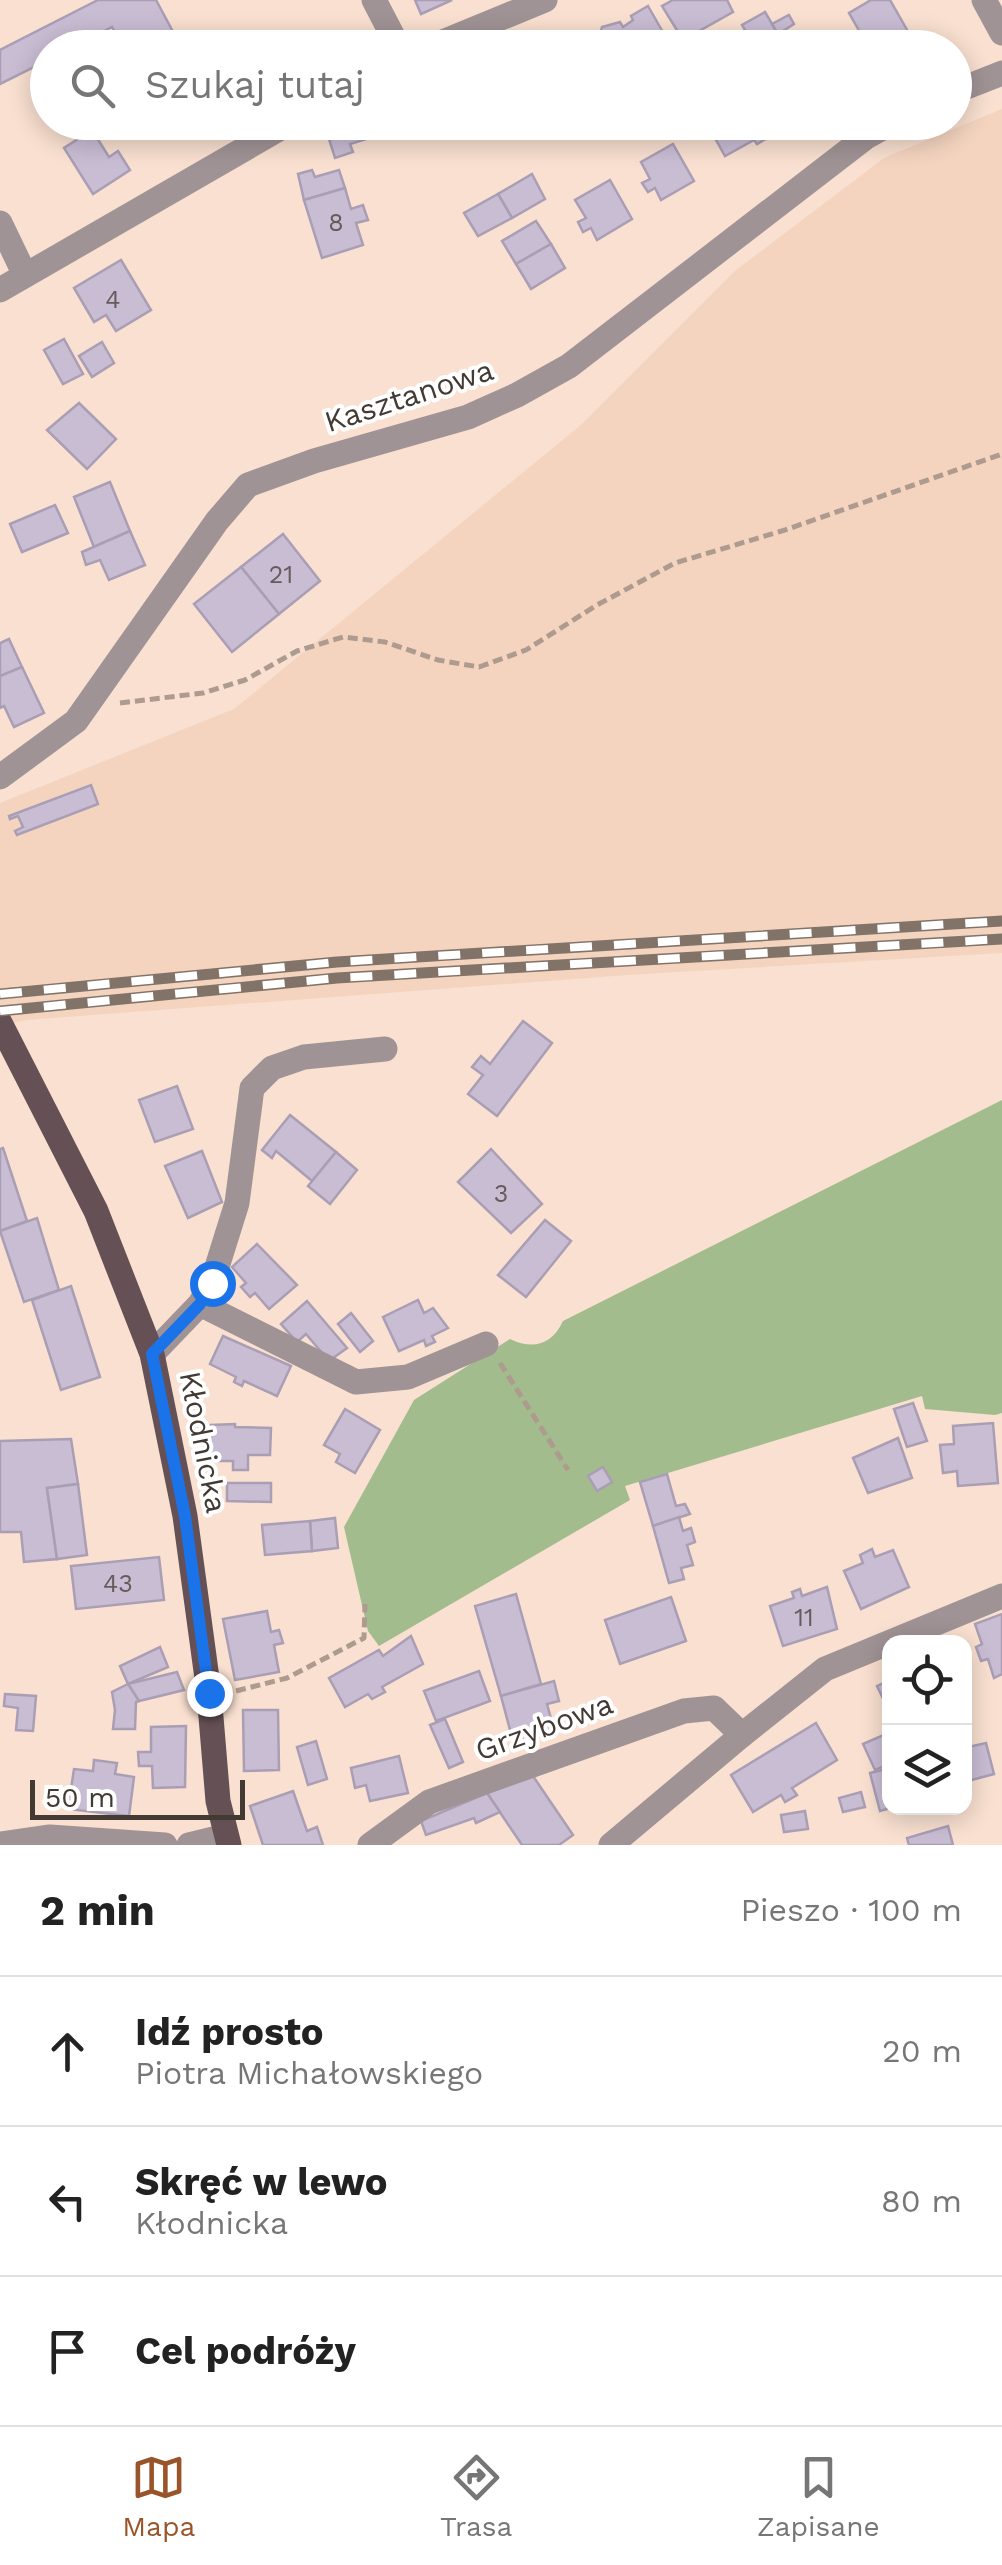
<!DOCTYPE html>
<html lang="pl">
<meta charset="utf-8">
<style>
body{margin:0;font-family:"Work Sans",sans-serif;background:#f6f6f6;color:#222}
.controls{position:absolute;right:30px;bottom:30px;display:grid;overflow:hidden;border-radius:20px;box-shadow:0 5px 25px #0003}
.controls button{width:90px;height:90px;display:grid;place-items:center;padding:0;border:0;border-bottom:2px solid #e0e0e0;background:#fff;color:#222;font:50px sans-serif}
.scale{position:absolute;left:30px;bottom:25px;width:215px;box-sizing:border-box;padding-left:10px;border:5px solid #443a34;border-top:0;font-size:28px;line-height:35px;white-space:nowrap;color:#443a34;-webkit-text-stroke:8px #fff;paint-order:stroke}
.stop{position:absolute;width:30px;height:30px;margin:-22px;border:8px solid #1a73e8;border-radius:50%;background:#fff}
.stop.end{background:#1a73e8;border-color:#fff;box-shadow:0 2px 10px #0008}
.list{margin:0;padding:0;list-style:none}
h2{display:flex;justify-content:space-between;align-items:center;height:130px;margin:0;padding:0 40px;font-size:42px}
h2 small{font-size:32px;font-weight:400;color:#767676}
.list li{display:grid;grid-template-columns:65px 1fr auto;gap:30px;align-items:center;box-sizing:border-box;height:150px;padding:0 40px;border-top:2px solid #e0e0e0}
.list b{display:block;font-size:38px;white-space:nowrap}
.list p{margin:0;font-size:32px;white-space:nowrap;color:#767676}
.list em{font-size:32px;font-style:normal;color:#767676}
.icon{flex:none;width:55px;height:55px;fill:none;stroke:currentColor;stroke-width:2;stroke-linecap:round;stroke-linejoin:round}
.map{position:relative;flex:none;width:1002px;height:1845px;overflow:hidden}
.search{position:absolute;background:#fff;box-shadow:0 5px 25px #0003;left:30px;right:30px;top:30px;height:110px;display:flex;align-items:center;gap:25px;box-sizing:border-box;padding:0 35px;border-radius:55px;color:#767676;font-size:38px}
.sheet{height:580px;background:#fff}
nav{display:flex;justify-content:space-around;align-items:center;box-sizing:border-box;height:140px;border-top:2px solid #e0e0e0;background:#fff;font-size:28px;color:#767676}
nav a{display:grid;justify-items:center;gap:5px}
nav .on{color:#9a542a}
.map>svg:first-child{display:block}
.built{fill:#f4d4bf}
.green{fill:#a3bc8d}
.building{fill:#c9bdd4;stroke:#aa9eb5;stroke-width:2.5}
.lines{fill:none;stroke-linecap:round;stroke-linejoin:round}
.path{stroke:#ae9b8f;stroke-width:5;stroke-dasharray:10 5;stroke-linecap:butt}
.minor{stroke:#a09396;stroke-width:25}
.major{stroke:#655055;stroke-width:25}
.rail-casing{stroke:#827369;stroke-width:11}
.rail{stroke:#fff;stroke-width:8;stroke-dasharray:22;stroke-linecap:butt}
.route{stroke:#1a73e8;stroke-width:12}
.labels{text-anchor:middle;stroke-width:8;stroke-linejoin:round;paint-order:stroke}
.number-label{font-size:25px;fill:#655b5c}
.street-label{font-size:30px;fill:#443a34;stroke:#fff}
</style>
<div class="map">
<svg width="1002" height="1845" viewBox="0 0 1002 1845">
<rect width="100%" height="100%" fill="#f9e0d0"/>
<path class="built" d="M 1002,109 L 1002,953 L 627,975 L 26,1020 L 0,1026 L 0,803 L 234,709 L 581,425 L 735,271 L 884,158 Z"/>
<path class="green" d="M 1002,1100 L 1002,1413 L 995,1415 L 925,1409 L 922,1396 L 625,1486 L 630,1500 L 379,1646 L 368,1631 L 344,1527 L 414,1400 L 510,1339 C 533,1350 552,1345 563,1321 Z"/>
<g class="building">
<path d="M 98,0 L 156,0 L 179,43 L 170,48 L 123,48 L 112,27 L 72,48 L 48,48 L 48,60 L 0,84 L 0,50 Z"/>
<path d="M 415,0 L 452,0 L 421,14 Z"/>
<path d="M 673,0 L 727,0 L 733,12 L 683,40 L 662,6 Z"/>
<path d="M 871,0 L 890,0 L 910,35 L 889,48 L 869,48 L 849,13 Z"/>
<path d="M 648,6 L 672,48 L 612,48 L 605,41 L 600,34 L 602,27 L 620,22 L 623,27 L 633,20 L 631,16 Z"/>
<path d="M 765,12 L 778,34 L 755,47 L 742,25 Z"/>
<path d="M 789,15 L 794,24 L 778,34 L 772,24 Z"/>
<path d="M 745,30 L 755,47 L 735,48 L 730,38 Z"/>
<path d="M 438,122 L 468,122 L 469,123 L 445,137 Z"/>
<path d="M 706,122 L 764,122 L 771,136 L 757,144 L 754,140 L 725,156 Z"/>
<path d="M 383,123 L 386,133 L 350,144 L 353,152 L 335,158 L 329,139 Z"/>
<path d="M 92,130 L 109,157 L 118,151 L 130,170 L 93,194 L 64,148 Z"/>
<path d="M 673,144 L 694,181 L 661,200 L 655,188 L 648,192 L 642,183 L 650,179 L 641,162 Z"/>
<path d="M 312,170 L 315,177 L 339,170 L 345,188 L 304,200 L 298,174 Z"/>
<path d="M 532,174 L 545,199 L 512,218 L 498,194 Z"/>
<path d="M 610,180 L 632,219 L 597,240 L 591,228 L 583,232 L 578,222 L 586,218 L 575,200 Z"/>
<path d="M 345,188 L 351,209 L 363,205 L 368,220 L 356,223 L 363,245 L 322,258 L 304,200 Z"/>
<path d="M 498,194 L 512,218 L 478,236 L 464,213 Z"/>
<path d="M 536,221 L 551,244 L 516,264 L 502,241 Z"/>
<path d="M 551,244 L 565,268 L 531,289 L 516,264 Z"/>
<path d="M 121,260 L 151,310 L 116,331 L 106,315 L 94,322 L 74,288 Z"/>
<path d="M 64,339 L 83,374 L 63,384 L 44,350 Z"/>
<path d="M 102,342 L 114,363 L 92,377 L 79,356 Z"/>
<path d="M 79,403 L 116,439 L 87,469 L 47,430 Z"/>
<path d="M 110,482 L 130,531 L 94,547 L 74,497 Z"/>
<path d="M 55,505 L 68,533 L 22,552 L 10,524 Z"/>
<path d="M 130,531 L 145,565 L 109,580 L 100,560 L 86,565 L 82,552 Z"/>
<path d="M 283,534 L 320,581 L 279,614 L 241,567 Z"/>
<path d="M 241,567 L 279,614 L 232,652 L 194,604 Z"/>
<path d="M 9,639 L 22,667 L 0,676 L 0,643 Z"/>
<path d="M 22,667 L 44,713 L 14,727 L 4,706 L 0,708 L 0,676 Z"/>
<path d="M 91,785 L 98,804 L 17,835 L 15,831 L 23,827 L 18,816 L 10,819 L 9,816 Z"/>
<path d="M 523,1021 L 552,1043 L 497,1116 L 468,1094 L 483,1075 L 472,1067 L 481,1056 L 490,1064 Z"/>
<path d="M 177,1086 L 193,1129 L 155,1142 L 139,1100 Z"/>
<path d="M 290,1115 L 336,1152 L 312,1181 L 276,1151 L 272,1158 L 262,1150 Z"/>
<path d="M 3,1148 L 27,1221 L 0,1231 L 0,1149 Z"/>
<path d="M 491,1149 L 542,1204 L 511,1233 L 458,1182 Z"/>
<path d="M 202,1151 L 222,1202 L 188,1218 L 165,1166 Z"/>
<path d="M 336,1152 L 357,1170 L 330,1204 L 308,1186 Z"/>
<path d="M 37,1218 L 59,1290 L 24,1302 L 0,1231 Z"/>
<path d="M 545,1220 L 571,1241 L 526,1297 L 498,1275 Z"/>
<path d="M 257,1244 L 297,1285 L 269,1309 L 255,1293 L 250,1297 L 241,1287 L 246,1283 L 232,1267 Z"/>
<path d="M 71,1286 L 100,1377 L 61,1390 L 32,1300 Z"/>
<path d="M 418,1300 L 424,1313 L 433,1308 L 448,1328 L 432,1336 L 435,1342 L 426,1346 L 424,1340 L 399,1351 L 383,1317 Z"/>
<path d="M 307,1301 L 347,1348 L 329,1361 L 306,1334 L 297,1342 L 281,1324 Z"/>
<path d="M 351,1313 L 373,1341 L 360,1352 L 338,1324 Z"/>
<path d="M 223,1336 L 291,1366 L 277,1396 L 244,1381 L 242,1386 L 234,1382 L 236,1377 L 210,1364 Z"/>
<path d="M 913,1403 L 927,1441 L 907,1447 L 894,1409 Z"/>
<path d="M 345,1409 L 380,1430 L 355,1473 L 336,1462 L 340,1454 L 324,1445 Z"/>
<path d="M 993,1423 L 998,1483 L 958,1486 L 957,1471 L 943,1473 L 940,1445 L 954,1444 L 953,1426 Z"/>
<path d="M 235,1424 L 235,1427 L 271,1428 L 270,1455 L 248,1455 L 248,1470 L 233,1470 L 233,1461 L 211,1461 L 211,1425 Z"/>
<path d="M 898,1438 L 912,1478 L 868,1493 L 853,1458 Z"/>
<path d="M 71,1439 L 78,1484 L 47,1488 L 57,1559 L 24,1562 L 21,1532 L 0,1532 L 0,1441 Z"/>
<path d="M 603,1467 L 612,1482 L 597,1491 L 588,1476 Z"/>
<path d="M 667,1474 L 676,1506 L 685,1504 L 690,1514 L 653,1526 L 640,1482 Z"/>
<path d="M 227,1483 L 271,1483 L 271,1502 L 227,1501 Z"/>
<path d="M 78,1484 L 87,1555 L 57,1559 L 47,1488 Z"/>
<path d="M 679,1517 L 683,1531 L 691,1528 L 695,1542 L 687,1545 L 693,1565 L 681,1568 L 684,1579 L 669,1583 L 653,1526 Z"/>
<path d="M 335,1518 L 338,1548 L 312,1551 L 310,1521 Z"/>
<path d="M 310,1521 L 312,1551 L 265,1555 L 262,1525 Z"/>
<path d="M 872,1549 L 875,1557 L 893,1550 L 909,1587 L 861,1609 L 844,1571 L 863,1563 L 860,1555 Z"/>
<path d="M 159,1557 L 164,1600 L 76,1609 L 71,1566 Z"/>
<path d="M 827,1587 L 837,1629 L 783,1646 L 770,1606 L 794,1598 L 792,1592 L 800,1589 L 802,1596 Z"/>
<path d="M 516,1594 L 541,1684 L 501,1696 L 475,1606 Z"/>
<path d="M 671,1597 L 686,1641 L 620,1664 L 605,1620 Z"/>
<path d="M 267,1611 L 271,1632 L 279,1630 L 283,1643 L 274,1645 L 279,1672 L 235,1680 L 223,1619 Z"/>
<path d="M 1002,1614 L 1002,1674 L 994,1678 L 988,1659 L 981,1661 L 976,1647 L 982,1644 L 975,1624 Z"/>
<path d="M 411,1636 L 423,1664 L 382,1687 L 385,1692 L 372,1699 L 368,1694 L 345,1707 L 329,1678 L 379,1650 L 383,1656 Z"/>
<path d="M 160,1647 L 168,1667 L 128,1684 L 120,1666 Z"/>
<path d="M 479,1671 L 490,1701 L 436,1721 L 424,1691 Z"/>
<path d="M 177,1672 L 184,1690 L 139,1701 L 128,1684 Z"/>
<path d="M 890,1680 L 890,1713 L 877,1686 Z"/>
<path d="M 554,1681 L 559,1701 L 547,1704 L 555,1733 L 514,1745 L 501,1696 Z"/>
<path d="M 128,1684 L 139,1701 L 136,1702 L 135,1729 L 113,1729 L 115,1710 L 112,1692 Z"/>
<path d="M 5,1694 L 36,1696 L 33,1731 L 16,1730 L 18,1708 L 4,1706 Z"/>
<path d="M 243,1710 L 278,1710 L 279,1770 L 244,1771 Z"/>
<path d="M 445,1719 L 463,1762 L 449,1768 L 430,1725 Z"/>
<path d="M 816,1723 L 837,1760 L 792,1788 L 797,1795 L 785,1802 L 781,1795 L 753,1812 L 731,1775 Z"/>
<path d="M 186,1726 L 185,1787 L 153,1788 L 152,1766 L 139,1766 L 138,1752 L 151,1752 L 151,1727 Z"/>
<path d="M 888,1733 L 890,1764 L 875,1770 L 863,1744 Z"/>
<path d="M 316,1741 L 327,1779 L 308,1785 L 297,1747 Z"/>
<path d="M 986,1743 L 994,1774 L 964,1782 L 964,1748 Z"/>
<path d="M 399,1756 L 408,1793 L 370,1801 L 366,1785 L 355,1788 L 351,1768 Z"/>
<path d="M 94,1760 L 117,1763 L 115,1774 L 134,1777 L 129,1816 L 68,1809 L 74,1769 L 93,1771 Z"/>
<path d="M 890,1768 L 891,1808 L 880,1811 L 870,1773 Z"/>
<path d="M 533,1776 L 573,1835 L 559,1845 L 522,1845 L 487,1793 Z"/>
<path d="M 293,1791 L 307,1831 L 317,1827 L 323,1845 L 263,1845 L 250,1806 Z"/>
<path d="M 861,1792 L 865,1807 L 843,1812 L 839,1798 Z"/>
<path d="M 487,1793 L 500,1812 L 476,1823 L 474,1818 L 426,1835 L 421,1821 Z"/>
<path d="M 805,1811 L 808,1829 L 784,1832 L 781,1815 Z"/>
<path d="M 948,1826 L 953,1845 L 909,1845 L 907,1838 Z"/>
</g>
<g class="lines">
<g class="path">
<path d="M 120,703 L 203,693 L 245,680 L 297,651 L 343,637 L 385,642 L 438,660 L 479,667 L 526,650 L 597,605 L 675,563 L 785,530 L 1002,454"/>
<path d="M 500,1363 L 568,1470"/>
<path d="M 236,1691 L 287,1678 L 364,1638 L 365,1604"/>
</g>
<g class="minor">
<path d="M 374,0 L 399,48"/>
<path d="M 984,0 L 1002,33"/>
<path d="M 428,48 L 545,0"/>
<path d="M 954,92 L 1002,73"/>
<path d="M 0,223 L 25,275"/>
<path d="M 0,290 L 291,122"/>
<path d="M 0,777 L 76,721 L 217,521 L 248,485 L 314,461 L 468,417 L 517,395 L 569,366 L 866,137 L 893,122"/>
<path d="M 200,1304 L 356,1382 L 408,1377 L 486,1344"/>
<path d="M 152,1354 L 200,1304 L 212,1283 L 237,1203 L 252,1088 L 272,1068 L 304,1057 L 385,1049"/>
<path d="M 0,1844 L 50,1837 L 165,1845"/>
<path d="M 189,1845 L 226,1836"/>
<path d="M 370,1845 L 429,1802 L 684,1711 L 714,1708 L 742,1735 L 825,1669 L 1002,1596"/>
<path d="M 611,1845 L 742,1735"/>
</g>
<path class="major" d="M 0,1023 L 96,1211 L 152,1354 L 185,1516 L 209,1693 L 218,1801 L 229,1845"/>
<defs>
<g id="rail">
<path d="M 0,994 L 337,962 L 1002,921"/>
<path d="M 0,1011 L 337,978 L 1002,939"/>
</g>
</defs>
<use href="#rail" class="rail-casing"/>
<use href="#rail" class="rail"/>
</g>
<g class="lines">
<path class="route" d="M 209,1693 L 185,1516 L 152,1354 L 200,1304 L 212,1283"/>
</g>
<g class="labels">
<g class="number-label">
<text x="336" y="231">8</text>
<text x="113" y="308">4</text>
<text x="281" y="583">21</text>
<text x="501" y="1202">3</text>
<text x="118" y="1592">43</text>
<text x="804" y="1626">11</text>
</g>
<g class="street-label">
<text transform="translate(409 396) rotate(-18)" y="10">Kasztanowa</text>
<text transform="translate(203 1442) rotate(79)" y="10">Kłodnicka</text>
<text transform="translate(544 1727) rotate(-20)" y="10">Grzybowa</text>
</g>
</g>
</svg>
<div class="controls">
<button><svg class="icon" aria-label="locate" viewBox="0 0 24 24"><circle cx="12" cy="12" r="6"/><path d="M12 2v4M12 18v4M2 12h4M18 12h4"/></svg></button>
<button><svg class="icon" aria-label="layers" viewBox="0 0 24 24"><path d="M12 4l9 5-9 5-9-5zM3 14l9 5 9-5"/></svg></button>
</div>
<div class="scale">50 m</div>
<div class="stop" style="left:212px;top:1283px"></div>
<div class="stop end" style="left:209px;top:1693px"></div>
<div class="search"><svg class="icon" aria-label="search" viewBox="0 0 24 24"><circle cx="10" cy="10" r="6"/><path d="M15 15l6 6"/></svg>Szukaj tutaj</div>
</div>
<section class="sheet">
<h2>2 min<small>Pieszo · 100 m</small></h2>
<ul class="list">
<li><svg class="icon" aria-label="ahead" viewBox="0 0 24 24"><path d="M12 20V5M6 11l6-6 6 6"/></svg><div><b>Idź prosto</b><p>Piotra Michałowskiego</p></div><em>20 m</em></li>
<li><svg class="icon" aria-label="left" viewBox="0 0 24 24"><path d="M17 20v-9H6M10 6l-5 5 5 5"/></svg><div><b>Skręć w lewo</b><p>Kłodnicka</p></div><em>80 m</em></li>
<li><svg class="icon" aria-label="arrive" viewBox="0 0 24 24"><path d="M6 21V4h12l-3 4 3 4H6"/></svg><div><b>Cel podróży</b></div></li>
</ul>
</section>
<nav>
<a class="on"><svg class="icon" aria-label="map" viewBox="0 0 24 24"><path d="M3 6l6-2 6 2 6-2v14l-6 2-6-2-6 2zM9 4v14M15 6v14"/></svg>Mapa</a>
<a><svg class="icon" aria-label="directions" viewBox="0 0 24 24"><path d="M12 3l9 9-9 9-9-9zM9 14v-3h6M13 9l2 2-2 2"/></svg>Trasa</a>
<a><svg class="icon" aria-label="saved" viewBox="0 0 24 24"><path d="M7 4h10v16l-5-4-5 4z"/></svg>Zapisane</a>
</nav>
